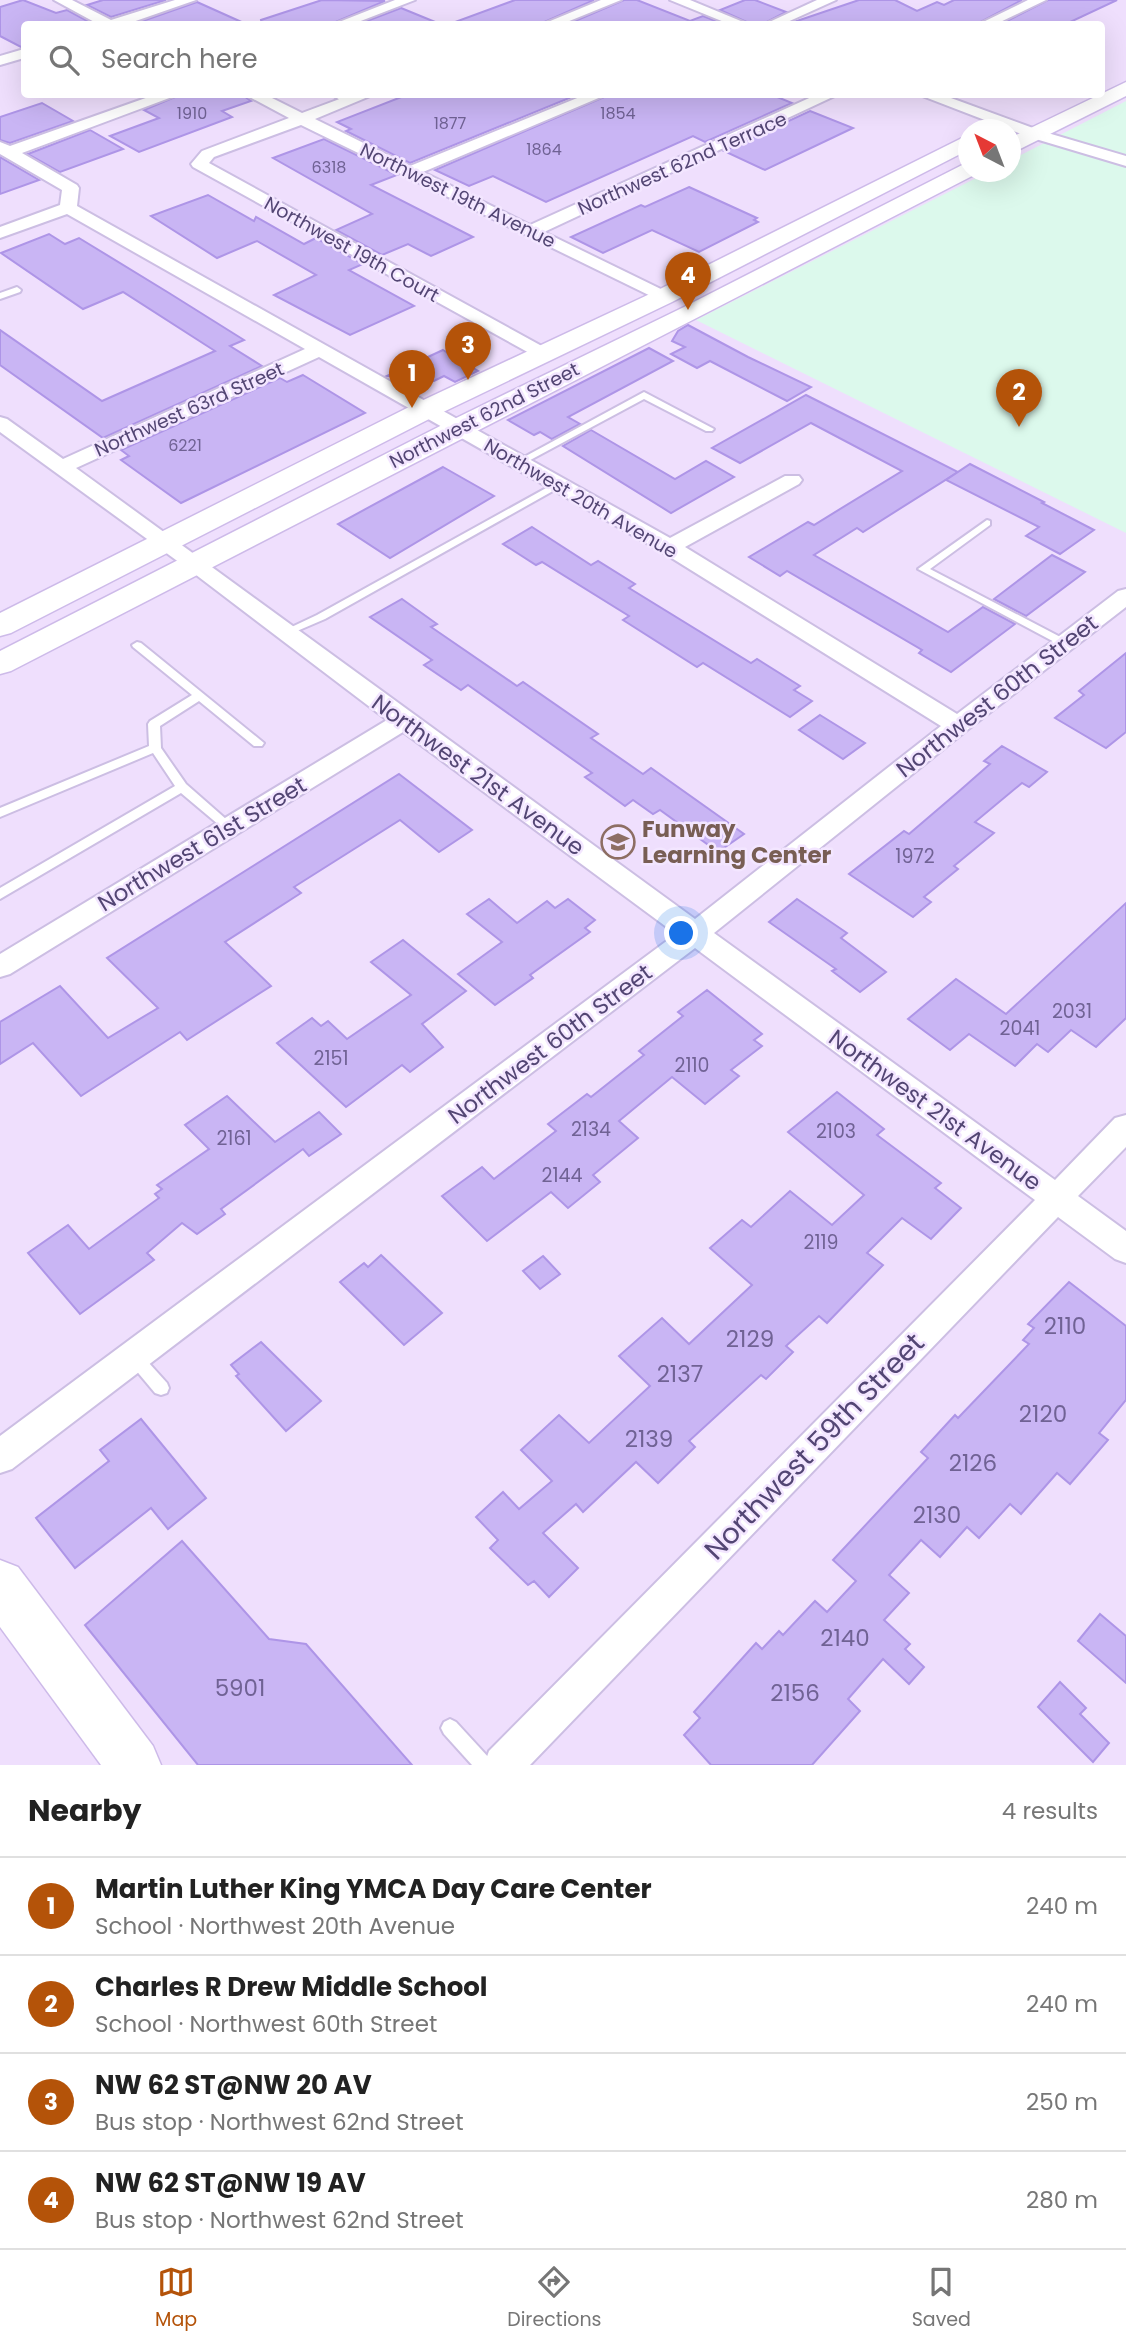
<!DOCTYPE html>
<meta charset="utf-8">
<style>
body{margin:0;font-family:Poppins,sans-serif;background:#f6f6f6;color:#222}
.compass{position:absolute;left:958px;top:119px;width:63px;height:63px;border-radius:50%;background:#fff;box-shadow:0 7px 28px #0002;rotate:318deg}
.you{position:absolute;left:682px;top:934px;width:24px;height:24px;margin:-18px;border:5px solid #fff;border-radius:50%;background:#1a73e8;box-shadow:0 0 0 10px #1a73e833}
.badge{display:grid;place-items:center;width:46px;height:46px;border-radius:50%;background:#b45309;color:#fff;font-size:23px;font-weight:700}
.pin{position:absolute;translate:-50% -58px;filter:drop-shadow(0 2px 4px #0008)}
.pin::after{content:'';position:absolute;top:37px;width:24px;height:21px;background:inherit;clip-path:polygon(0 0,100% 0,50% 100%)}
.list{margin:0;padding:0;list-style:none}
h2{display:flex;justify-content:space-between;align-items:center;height:91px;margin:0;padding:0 28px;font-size:30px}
h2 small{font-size:23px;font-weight:400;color:#767676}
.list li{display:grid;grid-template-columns:46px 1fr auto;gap:21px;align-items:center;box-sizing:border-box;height:98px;padding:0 28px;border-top:2px solid #e0e0e0}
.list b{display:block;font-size:26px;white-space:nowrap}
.list p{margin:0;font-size:23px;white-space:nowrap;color:#767676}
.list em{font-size:23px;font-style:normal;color:#767676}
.icon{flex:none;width:38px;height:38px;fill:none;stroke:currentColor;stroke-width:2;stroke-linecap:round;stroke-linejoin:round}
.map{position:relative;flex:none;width:1126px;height:1765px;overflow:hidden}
.search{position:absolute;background:#fff;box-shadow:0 7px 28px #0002;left:21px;right:21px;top:21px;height:77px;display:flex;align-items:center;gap:18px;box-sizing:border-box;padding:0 24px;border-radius:7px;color:#767676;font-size:26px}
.sheet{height:483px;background:#fff}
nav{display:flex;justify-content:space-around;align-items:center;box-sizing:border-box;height:98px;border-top:2px solid #e0e0e0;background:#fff;font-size:19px;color:#767676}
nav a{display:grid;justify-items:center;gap:4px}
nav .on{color:#b45309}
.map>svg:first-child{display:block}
.education{fill:#dcf9ec}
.building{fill:#c9b5f4;stroke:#ae95e7;stroke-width:2}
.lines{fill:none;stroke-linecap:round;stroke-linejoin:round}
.lane-casing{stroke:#ccbee3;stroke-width:4}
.street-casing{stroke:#ccbee3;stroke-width:4}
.secondary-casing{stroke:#cdbae9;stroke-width:3}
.lane{fill:#fff;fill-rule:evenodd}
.street{fill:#fff;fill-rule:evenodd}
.secondary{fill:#fff;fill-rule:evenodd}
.labels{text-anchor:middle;stroke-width:5;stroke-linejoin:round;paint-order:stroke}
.far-number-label{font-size:16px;fill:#706294}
.far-street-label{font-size:19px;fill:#534674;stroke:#f3e6ff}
.number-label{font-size:19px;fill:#706294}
.street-label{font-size:23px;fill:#534674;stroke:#f3e6ff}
.education-label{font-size:23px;font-weight:bold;fill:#785e54;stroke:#f3e6ff;text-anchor:start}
.near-number-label{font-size:23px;fill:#706294}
.near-street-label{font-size:28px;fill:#534674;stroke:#f3e6ff}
</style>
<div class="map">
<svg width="1126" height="1765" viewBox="0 0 1126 1765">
<rect width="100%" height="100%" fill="#efdffd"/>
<path class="education" d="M 1126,101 L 1126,533 L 696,320 L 988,172 L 1010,172 L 1011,160 Z"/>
<g class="building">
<path d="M 23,0 L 56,13 L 67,10 L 93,24 L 24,24 L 24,47 L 21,47 L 0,36 L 0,7 Z"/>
<path d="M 103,0 L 166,0 L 111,17 L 87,5 Z"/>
<path d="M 322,0 L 385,1 L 331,24 L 262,24 L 261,20 Z"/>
<path d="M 515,0 L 594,0 L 540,24 L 456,24 L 455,22 Z"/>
<path d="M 624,0 L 637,0 L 690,21 L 703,16 L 723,24 L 568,24 Z"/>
<path d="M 745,0 L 755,0 L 786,12 L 763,24 L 751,24 L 720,10 Z"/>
<path d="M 859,0 L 895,0 L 917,11 L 937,2 L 944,5 L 954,0 L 1022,0 L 977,24 L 788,24 Z"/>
<path d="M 1048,0 L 1117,0 L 1066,24 L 1001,24 Z"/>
<path d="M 197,2 L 246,24 L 134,24 Z"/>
<path d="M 401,8 L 440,24 L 359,24 Z"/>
<path d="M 182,94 L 241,94 L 251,101 L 222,111 L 232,117 L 139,152 L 110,136 L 159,118 L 144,110 Z"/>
<path d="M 409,94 L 579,94 L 410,163 L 346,131 L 351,129 L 337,122 Z"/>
<path d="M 611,94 L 770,94 L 792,103 L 705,142 L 693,136 L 546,202 L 493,176 L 469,186 L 435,170 Z"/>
<path d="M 42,103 L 73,121 L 10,143 L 0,140 L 0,117 Z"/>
<path d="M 810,111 L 853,128 L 765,170 L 724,151 Z"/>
<path d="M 90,130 L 123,149 L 60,172 L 28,154 Z"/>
<path d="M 324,139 L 397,175 L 371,185 L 473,237 L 431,256 L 408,244 L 382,255 L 336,230 L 372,214 L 273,158 Z"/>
<path d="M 0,157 L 39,180 L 0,194 Z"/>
<path d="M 689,187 L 757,218 L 754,220 L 758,222 L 699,252 L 652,230 L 603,253 L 571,237 L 641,205 L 645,207 Z"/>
<path d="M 208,195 L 254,221 L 256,217 L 304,244 L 316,238 L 363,264 L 349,270 L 414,306 L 350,335 L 274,295 L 316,275 L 257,241 L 217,258 L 151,216 Z"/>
<path d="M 49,234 L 65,244 L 79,238 L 169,293 L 244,340 L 230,346 L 262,366 L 103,438 L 0,365 L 0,330 L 102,401 L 215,351 L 123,292 L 83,309 L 1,253 Z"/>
<path d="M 688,325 L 748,357 L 811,387 L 787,401 L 710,361 L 697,368 L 671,354 L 685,347 L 672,341 L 678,331 Z"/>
<path d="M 649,348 L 673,361 L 568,417 L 580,424 L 552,439 L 540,432 L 534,435 L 508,420 Z"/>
<path d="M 443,350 L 478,371 L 455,382 L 444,376 L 434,381 L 387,376 Z"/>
<path d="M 303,375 L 365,413 L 181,503 L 121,460 L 129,456 L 121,450 L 280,378 L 287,382 Z"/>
<path d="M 806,395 L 958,472 L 863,532 L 857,528 L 814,555 L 948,632 L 983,607 L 1015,624 L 951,672 L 919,653 L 922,650 L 787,571 L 780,576 L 749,557 L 808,522 L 814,525 L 902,471 L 811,423 L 740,463 L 712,448 Z"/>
<path d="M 591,430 L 675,479 L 706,461 L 734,477 L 671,513 L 563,446 Z"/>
<path d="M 970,464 L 1044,502 L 1042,503 L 1094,530 L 1060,554 L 1026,536 L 1039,527 L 946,480 Z"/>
<path d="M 443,467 L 494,496 L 390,558 L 338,524 Z"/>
<path d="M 532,527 L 591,565 L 598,561 L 635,584 L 629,588 L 751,663 L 757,659 L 800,686 L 794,690 L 812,701 L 790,717 L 703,663 L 697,667 L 623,620 L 629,616 L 542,562 L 536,565 L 503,544 Z"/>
<path d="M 1052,555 L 1085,572 L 1026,616 L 994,599 Z"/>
<path d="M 402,599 L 437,624 L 431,627 L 517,686 L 523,682 L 598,734 L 591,738 L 640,772 L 643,774 L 651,768 L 744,834 L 718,852 L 660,810 L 653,814 L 633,800 L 625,806 L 585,777 L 592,773 L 468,685 L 461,690 L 424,665 L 432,660 L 370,617 Z"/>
<path d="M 1126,653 L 1126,732 L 1106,748 L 1055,718 L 1084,695 L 1079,691 Z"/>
<path d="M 820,715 L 865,743 L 843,759 L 799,730 Z"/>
<path d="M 1002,746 L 1047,772 L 1029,787 L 1022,783 L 975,822 L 994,833 L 954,866 L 958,869 L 924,897 L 931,902 L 913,917 L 849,874 L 904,831 L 909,834 L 957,793 L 990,764 L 984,761 Z"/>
<path d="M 399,774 L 472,830 L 439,852 L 400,820 L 294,887 L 301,893 L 225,942 L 271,986 L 187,1040 L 180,1032 L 81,1096 L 33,1043 L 0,1064 L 0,1022 L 60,986 L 108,1038 L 158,1008 L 107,958 Z"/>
<path d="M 489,899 L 517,923 L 547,901 L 555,908 L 568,899 L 595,920 L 585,928 L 590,932 L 530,975 L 533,978 L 495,1005 L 458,974 L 502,942 L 467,914 Z"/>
<path d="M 797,899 L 847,933 L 841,938 L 886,972 L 860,992 L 832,971 L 836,969 L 769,922 Z"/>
<path d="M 1126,903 L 1126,1018 L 1096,1047 L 1071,1030 L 1048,1052 L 1037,1044 L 1015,1066 L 969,1034 L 950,1050 L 908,1019 L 956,979 L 1006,1014 Z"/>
<path d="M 403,940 L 466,991 L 422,1024 L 443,1047 L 410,1072 L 402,1065 L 346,1107 L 277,1043 L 312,1018 L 321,1026 L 328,1021 L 347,1039 L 411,995 L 371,962 Z"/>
<path d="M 707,990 L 762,1034 L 754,1040 L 762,1046 L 731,1070 L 739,1076 L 705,1104 L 672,1077 L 619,1121 L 638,1138 L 593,1175 L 600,1182 L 568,1208 L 551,1192 L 487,1241 L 442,1196 L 482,1167 L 494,1179 L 556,1131 L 548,1124 L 587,1094 L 591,1097 L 644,1055 L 639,1051 L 683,1016 L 678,1012 Z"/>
<path d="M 837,1092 L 884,1129 L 877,1135 L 941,1183 L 935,1188 L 961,1208 L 931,1239 L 902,1218 L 867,1253 L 883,1265 L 827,1323 L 819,1316 L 786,1346 L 793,1352 L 766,1379 L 761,1375 L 689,1441 L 695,1447 L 658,1483 L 636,1462 L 583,1512 L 576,1504 L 543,1533 L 578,1568 L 549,1597 L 534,1581 L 528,1585 L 490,1548 L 498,1540 L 476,1517 L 503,1492 L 519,1509 L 552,1481 L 521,1450 L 559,1415 L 589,1443 L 650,1386 L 619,1356 L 662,1318 L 689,1344 L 752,1285 L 710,1248 L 742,1220 L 751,1227 L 790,1191 L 832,1225 L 864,1195 L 788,1132 Z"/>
<path d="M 227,1096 L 275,1142 L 319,1112 L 341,1134 L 309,1156 L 303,1149 L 221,1209 L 225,1214 L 197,1234 L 182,1223 L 147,1253 L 154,1260 L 80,1314 L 28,1253 L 68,1225 L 89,1249 L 159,1198 L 155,1194 L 162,1189 L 157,1185 L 209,1149 L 185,1125 Z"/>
<path d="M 381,1255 L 442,1313 L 404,1345 L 340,1282 L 364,1263 L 368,1267 Z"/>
<path d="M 543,1256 L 560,1274 L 540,1289 L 523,1271 Z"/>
<path d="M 1069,1282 L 1126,1326 L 1126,1400 L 1099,1433 L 1108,1440 L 1070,1484 L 1057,1473 L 1021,1514 L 1010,1504 L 979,1538 L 967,1527 L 940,1557 L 921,1540 L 889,1575 L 909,1593 L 884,1620 L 910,1644 L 905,1649 L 924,1667 L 909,1684 L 883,1659 L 848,1699 L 860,1711 L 812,1765 L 711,1765 L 684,1735 L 700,1718 L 694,1712 L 756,1643 L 762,1649 L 779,1631 L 783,1635 L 815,1601 L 827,1612 L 856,1581 L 833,1560 L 928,1458 L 921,1452 L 955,1415 L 958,1418 L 1029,1344 L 1023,1340 L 1034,1328 L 1028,1324 Z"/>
<path d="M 261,1342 L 321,1401 L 286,1431 L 236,1376 L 239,1374 L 231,1365 Z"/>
<path d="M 141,1419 L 206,1498 L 168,1529 L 151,1508 L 75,1568 L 36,1518 L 109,1461 L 100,1450 Z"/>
<path d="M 182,1541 L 269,1639 L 306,1644 L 412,1765 L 198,1765 L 85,1625 Z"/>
<path d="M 1100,1614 L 1126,1636 L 1126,1683 L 1078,1641 Z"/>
<path d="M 1060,1682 L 1086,1708 L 1080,1714 L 1109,1743 L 1093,1762 L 1038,1707 Z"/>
</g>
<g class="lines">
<defs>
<g id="lane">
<path d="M 331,94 L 340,94 L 353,102 L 346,104 Z"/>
<path d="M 17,287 L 21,290 L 20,292 L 0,299 L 0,293 Z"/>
<path d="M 644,392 L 714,429 L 712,431 L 706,431 L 644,399 L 521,465 L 518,466 L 513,463 Z"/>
<path d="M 557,482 L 562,485 L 560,487 L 325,619 L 290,634 L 282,634 L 281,632 L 317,615 Z"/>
<path d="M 987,520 L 990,521 L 990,525 L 930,569 L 1068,641 L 1069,643 L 1068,645 L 1060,645 L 918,569 Z"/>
<path d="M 137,642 L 141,643 L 264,743 L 262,746 L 254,746 L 199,701 L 160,726 L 161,748 L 186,784 L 235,827 L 233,830 L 225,830 L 181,793 L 0,899 L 0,888 L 175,786 L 153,753 L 0,817 L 0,808 L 149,746 L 148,724 L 150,721 L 192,695 L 133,647 L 132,645 Z"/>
<path d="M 134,1350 L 139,1352 L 167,1383 L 169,1388 L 167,1393 L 161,1395 L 155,1393 L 129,1362 L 126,1357 L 129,1352 Z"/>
<path d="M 450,1719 L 456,1722 L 490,1759 L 493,1765 L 472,1765 L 444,1734 L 441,1728 L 444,1722 Z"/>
</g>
<g id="street">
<path d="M 54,0 L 72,0 L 111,20 L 175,0 L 196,0 L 127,24 L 98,24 Z"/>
<path d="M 395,0 L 415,0 L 353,24 L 334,24 Z"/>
<path d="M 601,0 L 621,0 L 562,24 L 543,24 Z"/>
<path d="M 670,0 L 690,0 L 748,24 L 729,24 Z"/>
<path d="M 817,0 L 836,0 L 783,24 L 765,24 Z"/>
<path d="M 1028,0 L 1046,0 L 996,24 L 979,24 Z"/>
<path d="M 24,49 L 24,58 L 0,65 L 0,56 Z"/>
<path d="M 157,94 L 180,94 L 22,153 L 77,185 L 79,188 L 77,206 L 670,538 L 785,476 L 799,476 L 802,480 L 799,484 L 685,547 L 957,714 L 1118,591 L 1126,589 L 1126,607 L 966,731 L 714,933 L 1055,1180 L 1115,1118 L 1126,1115 L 1126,1147 L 1078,1196 L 1126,1231 L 1126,1263 L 1115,1259 L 1058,1217 L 530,1765 L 484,1765 L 489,1751 L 1035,1200 L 695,948 L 12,1469 L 0,1473 L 0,1436 L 676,934 L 403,732 L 10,974 L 0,977 L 0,954 L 387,720 L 187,568 L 0,432 L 0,417 L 7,419 L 63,459 L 305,349 L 67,214 L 0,238 L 0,227 L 60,205 L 62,190 L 0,154 L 0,142 L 10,146 ZM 319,357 L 662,552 L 941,726 L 695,919 L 76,468 Z"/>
<path d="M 244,94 L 264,94 L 302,113 L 353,94 L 375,94 L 315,119 L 410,166 L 587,94 L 608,94 L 423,172 L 530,225 L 818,94 L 839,94 L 544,232 L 669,293 L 672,297 L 669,301 L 663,302 L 301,125 L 214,157 L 209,163 L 549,350 L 551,354 L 549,358 L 542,360 L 193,167 L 191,164 L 202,151 L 289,118 Z"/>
<path d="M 917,94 L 940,94 L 1041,131 L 1126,156 L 1126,166 L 1029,137 Z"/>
</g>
<g id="secondary">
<path d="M 1126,82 L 1126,96 L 1010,154 L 1010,138 Z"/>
<path d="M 968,135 L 968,150 L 672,302 L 437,415 L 11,633 L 0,636 L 0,613 L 417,403 L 654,292 Z"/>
<path d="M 968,162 L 968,172 L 978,172 L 976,174 L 11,671 L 0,674 L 0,651 L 448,422 L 684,307 Z"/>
<path d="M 0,1560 L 18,1567 L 153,1746 L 161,1765 L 101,1765 L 0,1627 Z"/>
</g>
</defs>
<use href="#lane" class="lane-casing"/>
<use href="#street" class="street-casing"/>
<use href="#secondary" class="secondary-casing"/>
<use href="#lane" class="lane"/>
<use href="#street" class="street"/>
<use href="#secondary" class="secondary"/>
</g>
<defs>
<symbol id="school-ring" viewBox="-11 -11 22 22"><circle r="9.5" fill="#f3e6ff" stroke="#8d6e63" stroke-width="1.5"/><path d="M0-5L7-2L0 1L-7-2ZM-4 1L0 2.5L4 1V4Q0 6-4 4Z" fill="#8d6e63"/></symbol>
</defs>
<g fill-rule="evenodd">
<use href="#school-ring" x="599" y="823" width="38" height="38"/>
</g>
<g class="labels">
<g class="far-number-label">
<text x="192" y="119">1910</text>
<text x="618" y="119">1854</text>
<text x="450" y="129">1877</text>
<text x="544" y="155">1864</text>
<text x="329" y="173">6318</text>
<text x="185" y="451">6221</text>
</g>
<g class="far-street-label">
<text transform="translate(682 163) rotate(-24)" y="7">Northwest 62nd Terrace</text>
<text transform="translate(458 195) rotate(26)" y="7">Northwest 19th Avenue</text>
<text transform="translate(352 249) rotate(29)" y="7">Northwest 19th Court</text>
<text transform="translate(189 409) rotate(-24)" y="7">Northwest 63rd Street</text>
<text transform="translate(484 415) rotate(-27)" y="7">Northwest 62nd Street</text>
<text transform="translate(581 498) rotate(30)" y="7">Northwest 20th Avenue</text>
</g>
<g class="number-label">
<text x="915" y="863">1972</text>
<text x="1072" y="1018">2031</text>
<text x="1020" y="1035">2041</text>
<text x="331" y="1065">2151</text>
<text x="692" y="1072">2110</text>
<text x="591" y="1136">2134</text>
<text x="836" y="1138">2103</text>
<text x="234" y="1145">2161</text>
<text x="562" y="1182">2144</text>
<text x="821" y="1249">2119</text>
</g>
<g class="street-label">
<text transform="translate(997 696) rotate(-38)" y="8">Northwest 60th Street</text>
<text transform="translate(478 775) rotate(36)" y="8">Northwest 21st Avenue</text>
<text transform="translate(202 844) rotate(-31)" y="8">Northwest 61st Street</text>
<text transform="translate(550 1044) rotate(-37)" y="8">Northwest 60th Street</text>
<text transform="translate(935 1110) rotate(36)" y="8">Northwest 21st Avenue</text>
</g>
<g class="education-label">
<text x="642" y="837">Funway<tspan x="642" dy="26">Learning Center</tspan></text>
</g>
<g class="near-number-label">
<text x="1065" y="1334">2110</text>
<text x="750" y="1347">2129</text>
<text x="680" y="1382">2137</text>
<text x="1043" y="1422">2120</text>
<text x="649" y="1447">2139</text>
<text x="973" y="1471">2126</text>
<text x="937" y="1523">2130</text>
<text x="845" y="1646">2140</text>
<text x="240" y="1696">5901</text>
<text x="795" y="1701">2156</text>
</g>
<g class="near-street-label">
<text transform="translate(814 1446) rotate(-46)" y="10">Northwest 59th Street</text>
</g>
</g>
</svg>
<svg class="compass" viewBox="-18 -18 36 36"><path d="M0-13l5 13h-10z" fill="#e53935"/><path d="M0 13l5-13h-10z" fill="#767676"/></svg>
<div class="you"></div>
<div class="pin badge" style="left:412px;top:408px">1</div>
<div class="pin badge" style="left:1019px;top:427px">2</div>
<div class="pin badge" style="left:468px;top:380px">3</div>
<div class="pin badge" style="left:688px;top:310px">4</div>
<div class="search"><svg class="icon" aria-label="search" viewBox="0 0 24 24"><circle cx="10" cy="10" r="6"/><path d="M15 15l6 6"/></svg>Search here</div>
</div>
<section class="sheet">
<h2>Nearby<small>4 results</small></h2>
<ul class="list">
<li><span class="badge">1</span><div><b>Martin Luther King YMCA Day Care Center</b><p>School · Northwest 20th Avenue</p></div><em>240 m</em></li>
<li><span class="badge">2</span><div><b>Charles R Drew Middle School</b><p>School · Northwest 60th Street</p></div><em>240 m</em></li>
<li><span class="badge">3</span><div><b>NW 62 ST@NW 20 AV</b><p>Bus stop · Northwest 62nd Street</p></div><em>250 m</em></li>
<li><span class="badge">4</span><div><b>NW 62 ST@NW 19 AV</b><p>Bus stop · Northwest 62nd Street</p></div><em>280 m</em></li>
</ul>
</section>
<nav>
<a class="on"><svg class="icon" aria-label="map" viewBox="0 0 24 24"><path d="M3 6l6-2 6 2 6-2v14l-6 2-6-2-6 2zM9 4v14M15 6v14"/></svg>Map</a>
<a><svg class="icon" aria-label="directions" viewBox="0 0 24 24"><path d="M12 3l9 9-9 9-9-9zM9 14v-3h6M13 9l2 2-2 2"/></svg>Directions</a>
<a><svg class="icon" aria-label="saved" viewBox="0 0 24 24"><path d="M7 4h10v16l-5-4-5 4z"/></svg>Saved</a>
</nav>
